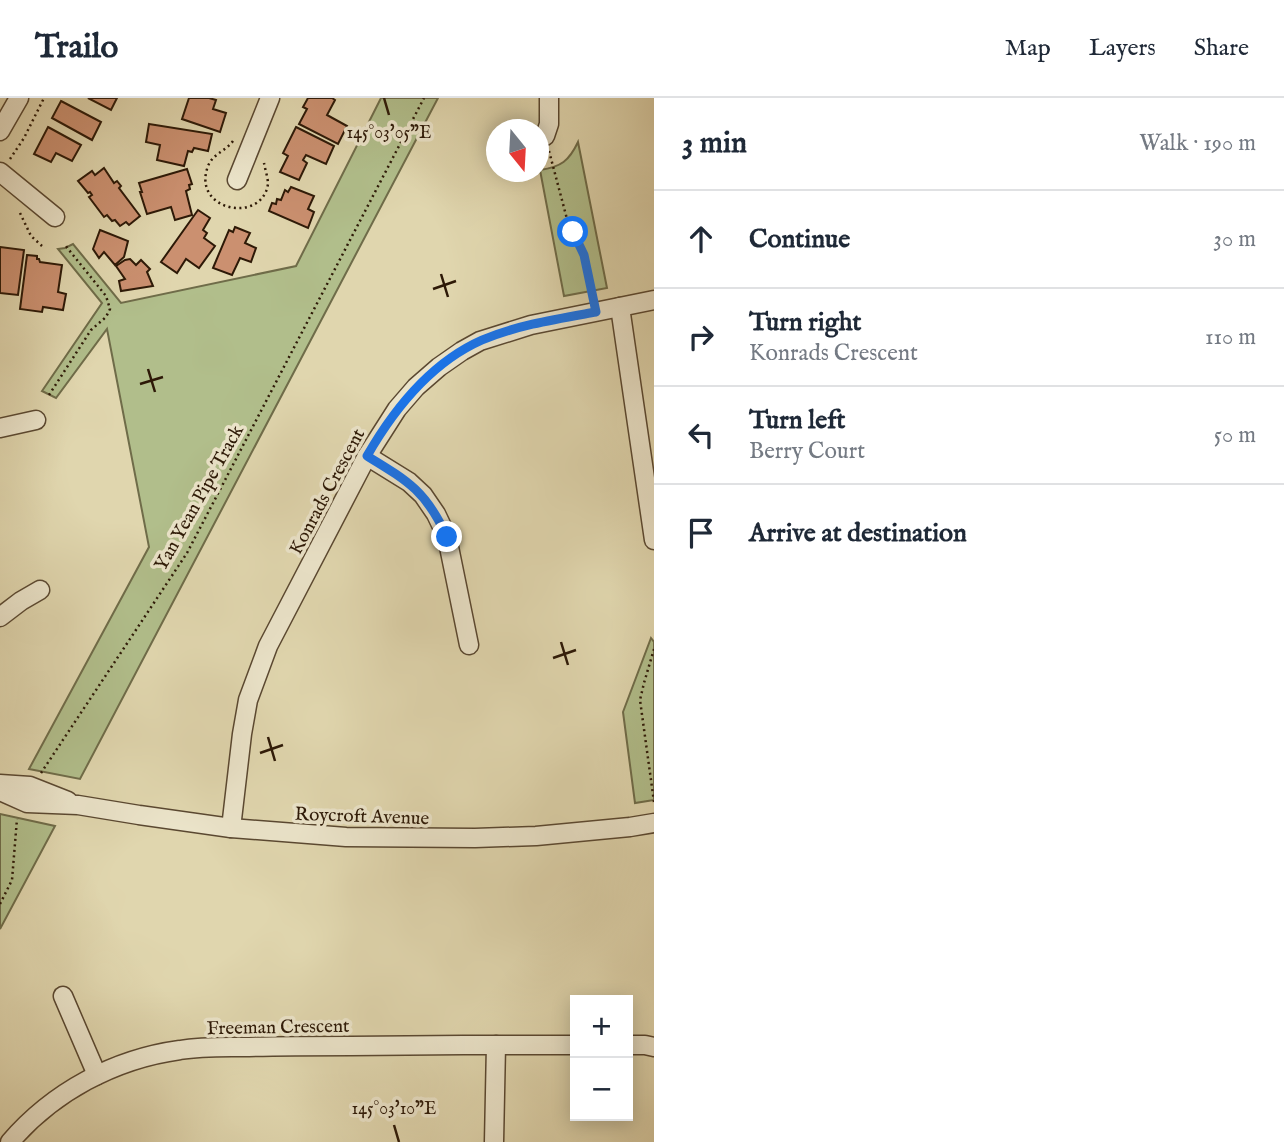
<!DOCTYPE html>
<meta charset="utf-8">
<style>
body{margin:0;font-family:"IM FELL English",serif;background:#f2f2f3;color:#1f2937}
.controls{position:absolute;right:21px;bottom:21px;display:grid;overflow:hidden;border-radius:0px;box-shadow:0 4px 18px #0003}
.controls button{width:63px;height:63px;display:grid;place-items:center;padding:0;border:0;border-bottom:2px solid #e0e1e3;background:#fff;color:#1f2937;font:35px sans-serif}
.compass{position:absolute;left:486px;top:21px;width:63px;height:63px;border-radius:50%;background:#fff;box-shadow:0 4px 18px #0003;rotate:162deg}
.stop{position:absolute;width:21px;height:21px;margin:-16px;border:5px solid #1a73e8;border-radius:50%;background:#fff}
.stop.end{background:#1a73e8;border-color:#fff;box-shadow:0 2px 7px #0008}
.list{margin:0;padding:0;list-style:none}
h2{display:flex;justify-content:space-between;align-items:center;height:91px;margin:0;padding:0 28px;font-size:30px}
h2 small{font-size:23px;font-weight:400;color:#747a83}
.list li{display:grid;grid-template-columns:46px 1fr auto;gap:21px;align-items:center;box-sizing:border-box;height:98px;padding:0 28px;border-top:2px solid #e0e1e3}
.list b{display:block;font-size:26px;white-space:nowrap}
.list p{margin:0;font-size:23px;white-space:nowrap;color:#747a83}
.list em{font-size:23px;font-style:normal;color:#747a83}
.icon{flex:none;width:38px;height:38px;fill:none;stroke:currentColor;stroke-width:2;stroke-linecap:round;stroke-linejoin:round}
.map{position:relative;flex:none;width:654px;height:1044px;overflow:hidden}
header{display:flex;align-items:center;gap:42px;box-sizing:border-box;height:98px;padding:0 35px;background:#fff;border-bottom:2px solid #e0e1e3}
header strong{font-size:33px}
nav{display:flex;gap:38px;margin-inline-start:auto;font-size:24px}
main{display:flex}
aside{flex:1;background:#fff}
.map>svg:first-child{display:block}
.green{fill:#b1be8b;stroke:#6f6c49;stroke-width:2}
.building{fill:#cb9070;stroke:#2d1907;stroke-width:2}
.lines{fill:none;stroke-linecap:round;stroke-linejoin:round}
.minor-casing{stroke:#5a4831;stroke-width:21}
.path{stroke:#2d1907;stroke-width:2.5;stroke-dasharray:2 3.5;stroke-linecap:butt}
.minor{stroke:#ebe4ca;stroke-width:18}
.route{stroke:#1a73e8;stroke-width:9}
.ticks{fill:none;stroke:#2d1907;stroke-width:2.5}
.labels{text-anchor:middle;stroke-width:7;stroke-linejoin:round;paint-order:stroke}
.street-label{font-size:19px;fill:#2d1907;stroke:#ebe4ca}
.ticks-label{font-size:18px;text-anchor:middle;fill:#2d1907;stroke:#ebe4ca;stroke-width:7;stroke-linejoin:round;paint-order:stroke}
</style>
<header>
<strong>Trailo</strong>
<nav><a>Map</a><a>Layers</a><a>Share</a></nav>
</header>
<main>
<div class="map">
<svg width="654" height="1044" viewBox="0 0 654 1044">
<rect width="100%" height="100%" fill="#e0d6ae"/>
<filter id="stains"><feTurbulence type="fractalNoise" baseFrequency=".00286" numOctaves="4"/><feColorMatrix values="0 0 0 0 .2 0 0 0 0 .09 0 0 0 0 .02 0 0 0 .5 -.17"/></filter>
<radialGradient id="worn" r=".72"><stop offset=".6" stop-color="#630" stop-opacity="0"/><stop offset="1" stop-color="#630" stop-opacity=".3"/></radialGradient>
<g class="green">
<path d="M 381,0 L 438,0 L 80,681 L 29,671 L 149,449 L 107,231 L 56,300 L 42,293 L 102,205 L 58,151 L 65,150 L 73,146 L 121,205 L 296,168 Z"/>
<path d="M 578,44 L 607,190 L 564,198 L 540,72 C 561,69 569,63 578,44 Z"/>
<path d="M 651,540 L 654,544 L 654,702 L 635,705 L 623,614 Z"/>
<path d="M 0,716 L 55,728 L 0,831 Z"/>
</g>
<g class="building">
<path d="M 88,0 L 117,0 L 111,12 Z"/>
<path d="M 189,0 L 209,0 L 216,2 L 213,11 L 226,15 L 220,34 L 182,21 Z"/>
<path d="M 308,0 L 332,0 L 335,2 L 327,17 L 347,28 L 338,46 L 299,26 L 307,11 L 303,9 Z"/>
<path d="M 61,3 L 101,24 L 92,42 L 52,20 Z"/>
<path d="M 149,26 L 212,36 L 208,53 L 194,50 L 192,54 L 188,53 L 184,68 L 157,62 L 160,47 L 146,44 Z"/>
<path d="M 48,29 L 81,47 L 72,63 L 56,55 L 51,64 L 34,56 Z"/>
<path d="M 296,29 L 334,48 L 326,66 L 306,57 L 303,62 L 307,65 L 299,82 L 280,74 L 288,58 L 283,55 Z"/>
<path d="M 104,70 L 114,85 L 117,83 L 121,88 L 119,90 L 140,118 L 129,127 L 126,124 L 120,128 L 115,122 L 112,123 L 107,117 L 104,119 L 89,99 L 92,97 L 90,94 L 88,95 L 78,83 L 92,73 L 95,77 Z"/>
<path d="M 187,71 L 192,86 L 189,87 L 190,91 L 186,93 L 192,117 L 175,122 L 171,109 L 147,116 L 140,94 L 142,94 L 139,85 Z"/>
<path d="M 291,89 L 314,98 L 308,111 L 314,114 L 308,130 L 269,113 L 272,105 L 276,106 L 277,101 L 281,102 L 285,92 L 288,94 Z"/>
<path d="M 198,112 L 210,120 L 203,132 L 207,135 L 204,140 L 215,148 L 199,170 L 186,161 L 177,175 L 161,164 Z"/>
<path d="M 235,129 L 250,135 L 245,145 L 256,150 L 251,164 L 240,160 L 232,177 L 213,170 L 229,132 L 233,134 Z"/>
<path d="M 100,132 L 128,143 L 124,159 L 115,167 L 104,154 L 99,160 L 93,151 Z"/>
<path d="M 0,149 L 24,152 L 18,197 L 0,195 Z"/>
<path d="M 27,157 L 37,158 L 37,161 L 39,161 L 40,164 L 62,167 L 58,194 L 66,196 L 63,212 L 43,209 L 42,214 L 20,211 Z"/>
<path d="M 130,161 L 136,167 L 141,162 L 150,171 L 147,174 L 153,188 L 121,193 L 119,183 L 125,181 L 116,168 L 125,162 Z"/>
</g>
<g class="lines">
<defs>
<g id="minor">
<path d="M 0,33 L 19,0"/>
<path d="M 545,38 L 549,26 L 549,0"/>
<path d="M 0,74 L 55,119"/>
<path d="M 237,82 L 270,0"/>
<path d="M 620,209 L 654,442"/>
<path d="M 0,330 L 36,322"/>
<path d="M 367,358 L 409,384 L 423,397 L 436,416 L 447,439 L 469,547"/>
<path d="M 0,519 L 21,503 L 40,492"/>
<path d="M 0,686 L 30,688 L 68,703"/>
<path d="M 0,693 L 27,705 L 78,707 L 139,717 L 231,730 L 346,739 L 475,740 L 536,738 L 630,729 L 654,725"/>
<path d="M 231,730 L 242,636 L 248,602 L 268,548 L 367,358 L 397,311 L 416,289 L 439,269 L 462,253 L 480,243 L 531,227 L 654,202"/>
<path d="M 63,898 L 97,977"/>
<path d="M 628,947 L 645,947 L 654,949"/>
<path d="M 10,1044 C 53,994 114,961 180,952 C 203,948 226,949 249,949 C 283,948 317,948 351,948 C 426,947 500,947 575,947"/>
<path d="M 494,1044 L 496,947"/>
</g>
</defs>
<use href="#minor" class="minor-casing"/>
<g class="path">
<path d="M 233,43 C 225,54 211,56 207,71 C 194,113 262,126 268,86 C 268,80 265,71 264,65"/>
<path d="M 549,53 L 567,121 L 584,157 L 593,197"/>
<path d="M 10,61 L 24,40 L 44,0"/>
<path d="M 20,115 L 31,138 L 42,148"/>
<path d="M 49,297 L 91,232 L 106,219 L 110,211 L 106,198 L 65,147"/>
<path d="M 41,675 L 187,455 L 424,0"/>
<path d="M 654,704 L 640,602 L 644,585 L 654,551"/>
<path d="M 0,806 L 12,782 L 17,721"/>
</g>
<use href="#minor" class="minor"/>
</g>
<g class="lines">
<path class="route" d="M 447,439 C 426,393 408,383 367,358 C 394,311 430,265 482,242 C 518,227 557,221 596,214 L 584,157 L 573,134"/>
</g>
<path class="ticks" d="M 384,0 L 389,17M 441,176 L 448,199M 433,191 L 456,183M 148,271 L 155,294M 140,286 L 163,279M 561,544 L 568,567M 553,560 L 576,552M 268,639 L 275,663M 260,655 L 283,647M 394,1027 L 399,1044"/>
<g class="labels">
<g class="street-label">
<text transform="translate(326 393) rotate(-62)" y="7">Konrads Crescent</text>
<text transform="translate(198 399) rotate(-61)" y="7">Yan Yean Pipe Track</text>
<text transform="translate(362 717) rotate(2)" y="7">Roycroft Avenue</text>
<text transform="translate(278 928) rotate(-1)" y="7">Freeman Crescent</text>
</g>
</g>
<g class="ticks-label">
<text x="389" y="40">145°03'05"E</text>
<text x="394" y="1016">145°03'10"E</text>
</g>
<rect width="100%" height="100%" filter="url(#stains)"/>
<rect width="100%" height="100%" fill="url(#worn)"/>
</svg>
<div class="controls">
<button>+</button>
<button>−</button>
</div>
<svg class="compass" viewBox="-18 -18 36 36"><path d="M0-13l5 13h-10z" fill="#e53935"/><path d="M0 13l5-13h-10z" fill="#747a83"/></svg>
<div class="stop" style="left:573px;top:134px"></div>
<div class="stop end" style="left:447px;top:439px"></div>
</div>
<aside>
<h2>3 min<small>Walk · 190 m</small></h2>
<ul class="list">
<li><svg class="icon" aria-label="ahead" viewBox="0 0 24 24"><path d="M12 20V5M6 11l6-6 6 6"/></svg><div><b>Continue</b></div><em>30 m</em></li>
<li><svg class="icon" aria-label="right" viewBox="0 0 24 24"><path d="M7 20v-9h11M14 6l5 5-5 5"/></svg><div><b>Turn right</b><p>Konrads Crescent</p></div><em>110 m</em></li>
<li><svg class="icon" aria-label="left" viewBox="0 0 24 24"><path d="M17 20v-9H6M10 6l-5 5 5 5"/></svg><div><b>Turn left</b><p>Berry Court</p></div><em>50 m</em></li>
<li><svg class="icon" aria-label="arrive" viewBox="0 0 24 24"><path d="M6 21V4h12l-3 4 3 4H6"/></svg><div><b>Arrive at destination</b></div></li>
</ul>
</aside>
</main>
